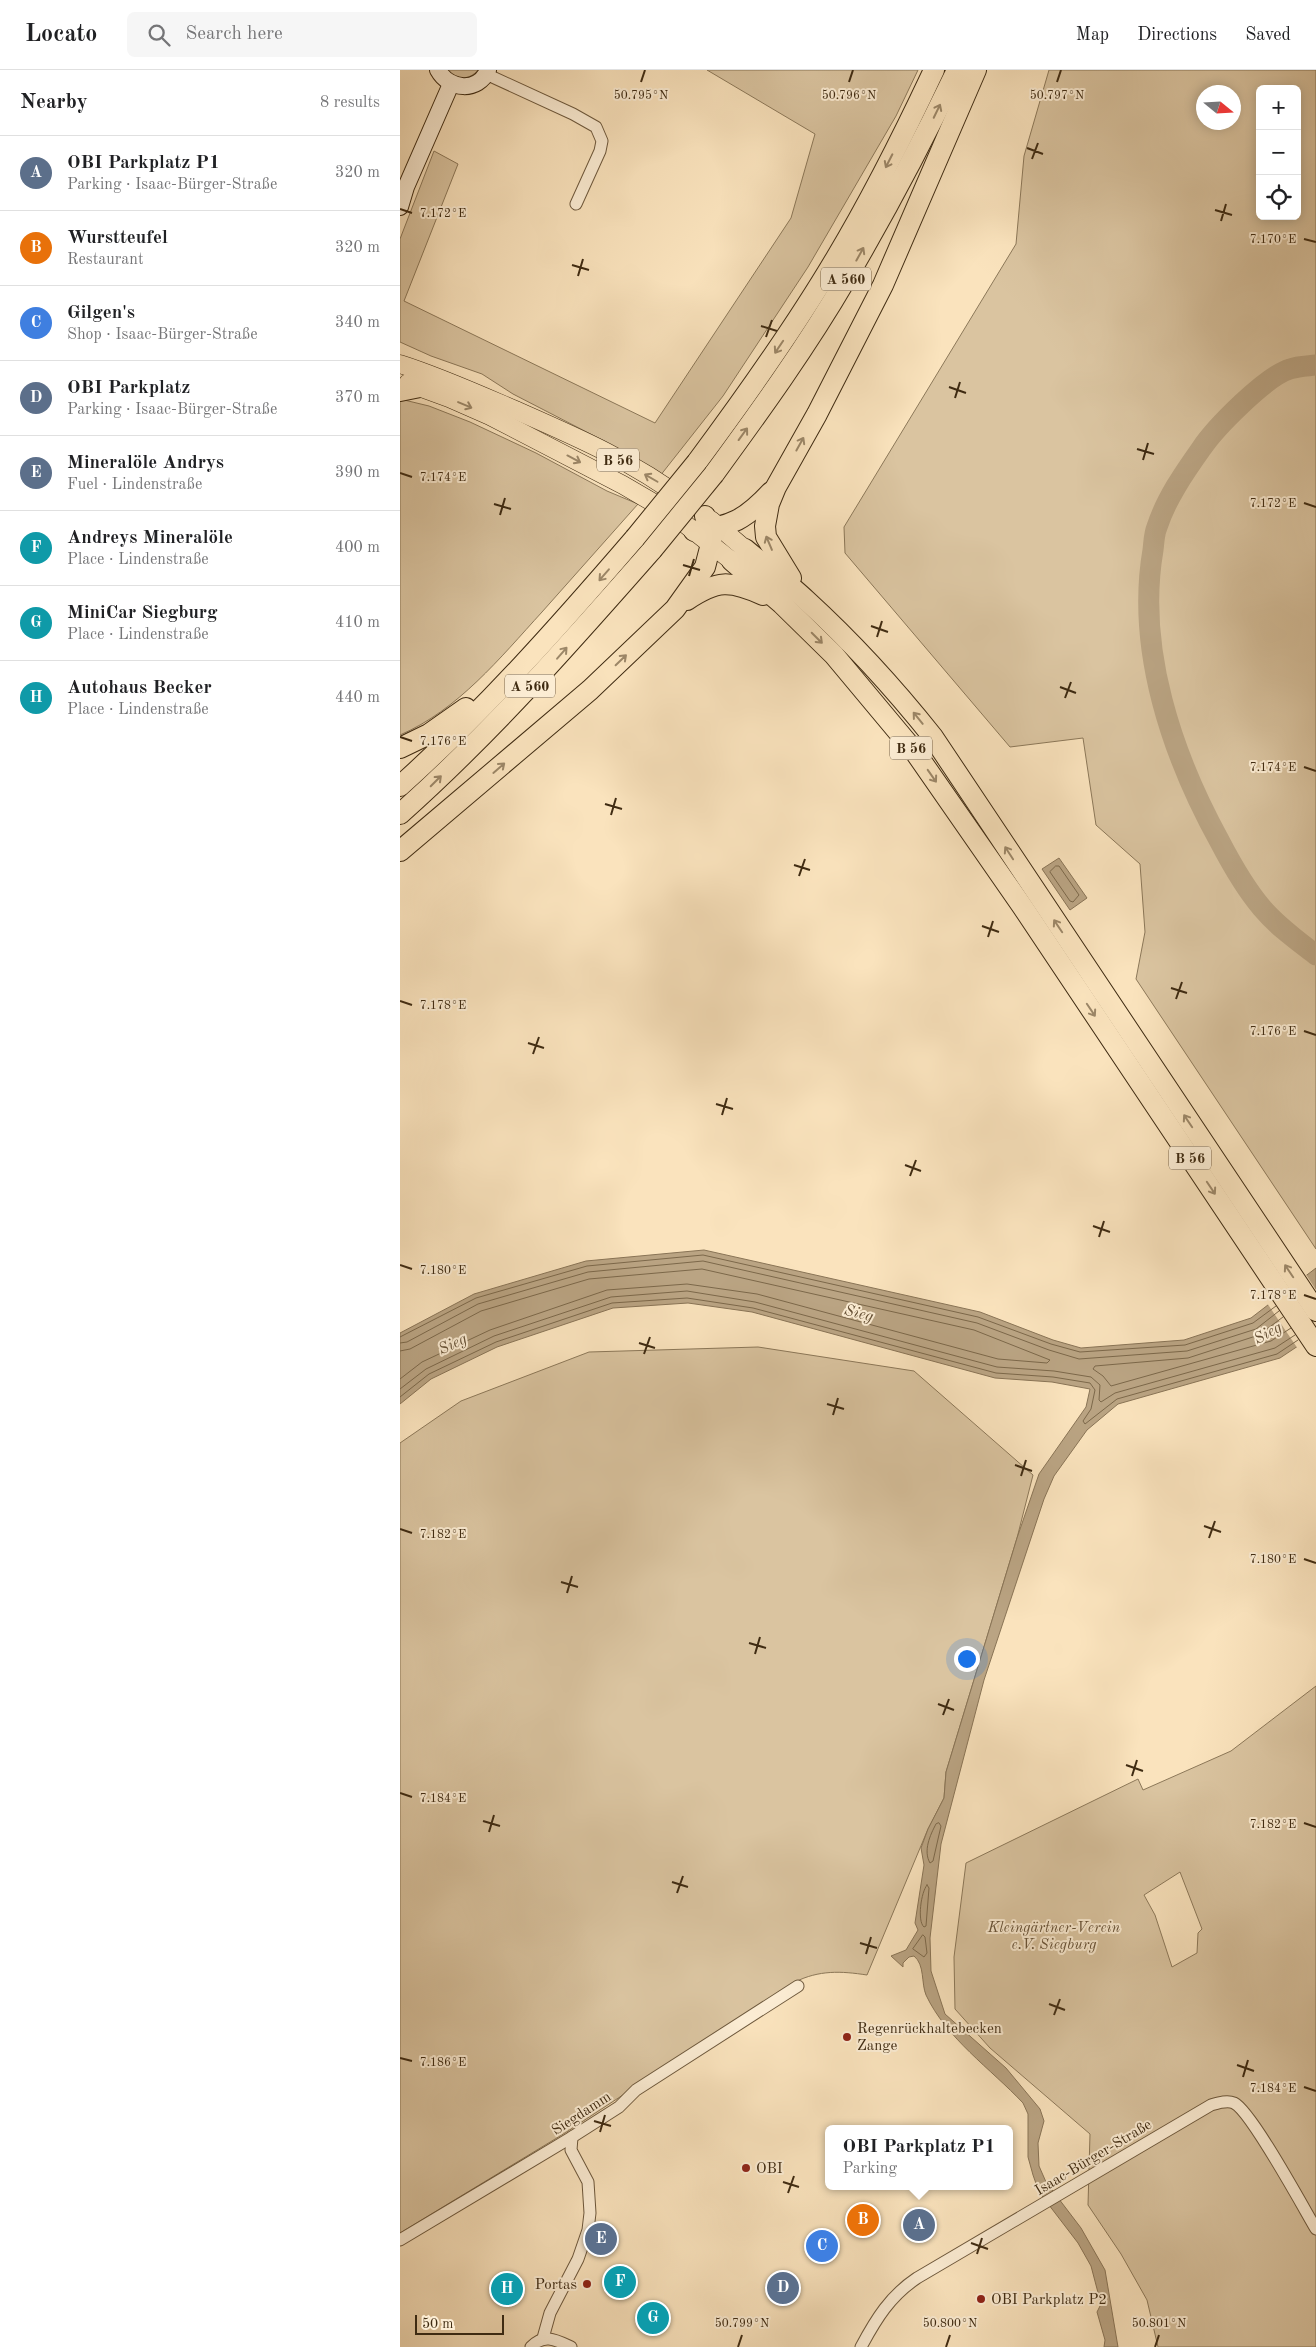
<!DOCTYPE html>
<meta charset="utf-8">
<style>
body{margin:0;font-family:"Old Standard TT",serif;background:#f6f6f6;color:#202124}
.controls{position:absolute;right:15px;top:15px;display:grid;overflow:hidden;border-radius:8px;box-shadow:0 2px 12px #0003}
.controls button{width:45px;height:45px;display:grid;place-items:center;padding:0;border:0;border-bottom:1px solid #e0e0e0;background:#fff;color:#202124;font:25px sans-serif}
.compass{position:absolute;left:796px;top:15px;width:45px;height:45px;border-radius:50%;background:#fff;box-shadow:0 2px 12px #0003;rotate:108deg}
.scale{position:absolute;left:15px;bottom:12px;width:89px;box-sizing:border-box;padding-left:5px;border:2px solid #3f2b12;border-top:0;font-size:14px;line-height:18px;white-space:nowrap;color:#3f2b12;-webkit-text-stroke:4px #fcedd4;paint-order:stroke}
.you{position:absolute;left:566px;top:1588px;width:18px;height:18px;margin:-12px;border:4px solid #fff;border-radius:50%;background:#1a73e8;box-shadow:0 0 0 8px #1a73e833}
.badge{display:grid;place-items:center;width:32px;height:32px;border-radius:50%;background:#ea580c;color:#fff;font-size:16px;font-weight:700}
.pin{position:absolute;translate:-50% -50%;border:2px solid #fff;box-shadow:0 1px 5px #0006}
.popup{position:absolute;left:425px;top:2055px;width:188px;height:65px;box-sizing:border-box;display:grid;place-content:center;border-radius:8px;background:#fff;filter:drop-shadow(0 1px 4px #0005);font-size:16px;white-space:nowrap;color:#757577}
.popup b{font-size:19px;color:#202124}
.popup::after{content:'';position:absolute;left:50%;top:100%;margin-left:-10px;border:10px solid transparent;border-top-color:#fff}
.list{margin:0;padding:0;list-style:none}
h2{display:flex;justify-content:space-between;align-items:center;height:65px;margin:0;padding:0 20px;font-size:21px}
h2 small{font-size:16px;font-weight:400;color:#757577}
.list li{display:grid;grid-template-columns:32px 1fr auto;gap:15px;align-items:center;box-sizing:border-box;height:75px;padding:0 20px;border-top:1px solid #e0e0e0}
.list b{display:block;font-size:19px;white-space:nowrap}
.list p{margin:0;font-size:16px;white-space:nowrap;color:#757577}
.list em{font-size:16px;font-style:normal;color:#757577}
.icon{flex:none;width:28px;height:28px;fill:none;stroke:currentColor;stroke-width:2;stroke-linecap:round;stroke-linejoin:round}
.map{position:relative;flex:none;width:916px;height:2277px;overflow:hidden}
header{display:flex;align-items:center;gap:30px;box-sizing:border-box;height:70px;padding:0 25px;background:#fff;border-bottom:1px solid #e0e0e0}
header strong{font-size:24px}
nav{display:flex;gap:28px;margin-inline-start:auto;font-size:18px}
.search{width:350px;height:45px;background:#f6f6f6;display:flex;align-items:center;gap:12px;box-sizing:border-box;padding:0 18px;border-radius:8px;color:#757577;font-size:19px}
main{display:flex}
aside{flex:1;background:#fff}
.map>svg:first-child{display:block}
.green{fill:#dac4a0;stroke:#8c7859;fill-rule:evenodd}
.water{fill:#baa483;stroke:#897456}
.pier{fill:#fae3bd}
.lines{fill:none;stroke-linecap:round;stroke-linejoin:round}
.shore{stroke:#7c684a;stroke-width:1}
.river{stroke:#baa483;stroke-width:21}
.street-casing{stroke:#6e593d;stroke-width:13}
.secondary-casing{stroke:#3f2b12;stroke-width:18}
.primary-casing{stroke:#3f2b12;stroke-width:19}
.highway-casing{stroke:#3f2b12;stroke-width:22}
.street{stroke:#fcedd4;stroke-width:11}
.secondary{stroke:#fcedd4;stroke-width:16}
.primary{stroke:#fae3bd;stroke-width:18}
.highway{stroke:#fae3bd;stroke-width:20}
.highway-bridge-casing{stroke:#3f2b12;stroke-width:22;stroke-linecap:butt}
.highway-bridge{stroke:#fae3bd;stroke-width:20}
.oneway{stroke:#9c8768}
.ticks{fill:none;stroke:#3f2b12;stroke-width:2}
.poi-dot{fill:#8f2418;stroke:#fcedd4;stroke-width:2}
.labels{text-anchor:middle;stroke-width:4;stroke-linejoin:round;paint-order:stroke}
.shield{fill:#fcedd4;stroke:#78654c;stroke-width:1}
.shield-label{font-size:14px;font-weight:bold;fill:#3f2b12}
.park-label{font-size:15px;font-style:italic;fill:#665136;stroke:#fcedd4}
.poi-label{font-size:15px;fill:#3f2b12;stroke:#fcedd4;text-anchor:start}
.street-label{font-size:15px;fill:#3f2b12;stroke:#fcedd4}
.water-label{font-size:16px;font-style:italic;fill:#644f34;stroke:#fcedd4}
.ticks-label{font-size:12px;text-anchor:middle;fill:#3f2b12;stroke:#fcedd4;stroke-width:4;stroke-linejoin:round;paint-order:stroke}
</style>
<header>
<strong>Locato</strong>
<div class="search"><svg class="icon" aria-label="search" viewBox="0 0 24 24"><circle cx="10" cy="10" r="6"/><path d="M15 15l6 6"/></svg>Search here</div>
<nav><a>Map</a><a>Directions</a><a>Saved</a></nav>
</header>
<main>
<aside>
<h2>Nearby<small>8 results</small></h2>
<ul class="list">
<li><span class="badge" style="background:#5c6f8a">A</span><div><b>OBI Parkplatz P1</b><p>Parking · Isaac-Bürger-Straße</p></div><em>320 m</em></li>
<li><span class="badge" style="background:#e8710a">B</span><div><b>Wurstteufel</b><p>Restaurant</p></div><em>320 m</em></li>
<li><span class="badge" style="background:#3f7fe0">C</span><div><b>Gilgen's</b><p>Shop · Isaac-Bürger-Straße</p></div><em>340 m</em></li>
<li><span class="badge" style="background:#5c6f8a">D</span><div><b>OBI Parkplatz</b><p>Parking · Isaac-Bürger-Straße</p></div><em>370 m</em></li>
<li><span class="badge" style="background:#5c6f8a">E</span><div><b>Mineralöle Andrys</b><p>Fuel · Lindenstraße</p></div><em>390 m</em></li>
<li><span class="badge" style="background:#0f9aa8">F</span><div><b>Andreys Mineralöle</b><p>Place · Lindenstraße</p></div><em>400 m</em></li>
<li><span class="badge" style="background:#0f9aa8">G</span><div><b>MiniCar Siegburg</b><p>Place · Lindenstraße</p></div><em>410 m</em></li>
<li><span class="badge" style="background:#0f9aa8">H</span><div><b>Autohaus Becker</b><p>Place · Lindenstraße</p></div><em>440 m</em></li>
</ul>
</aside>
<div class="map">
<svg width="916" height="2277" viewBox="0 0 916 2277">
<rect width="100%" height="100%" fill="#fae3bd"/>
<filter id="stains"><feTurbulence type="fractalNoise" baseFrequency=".004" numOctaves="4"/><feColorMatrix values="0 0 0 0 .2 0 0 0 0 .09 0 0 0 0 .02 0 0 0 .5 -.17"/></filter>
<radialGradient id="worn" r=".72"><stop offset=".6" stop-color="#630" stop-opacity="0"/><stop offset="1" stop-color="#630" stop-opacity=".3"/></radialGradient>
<g class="green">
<path d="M 48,0 L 78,0 C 70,10 56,11 48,0 Z"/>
<path d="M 307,0 L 518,0 L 496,46 L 408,197 L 323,326 L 260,406 L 206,372 L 113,324 L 82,304 L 31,286 L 0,272 L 0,169 L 34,81 L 58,94 L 4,231 L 255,353 L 391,148 L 415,64 Z"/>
<path d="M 649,0 L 916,0 L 916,1179 L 736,909 L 745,862 L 740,794 L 696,755 L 683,668 L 610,677 L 445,483 L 444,457 L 616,174 L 624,86 ZM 860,19 L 897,19 L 897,146 L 860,146 ZM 804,22 L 834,22 L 834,52 L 804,52 Z"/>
<path d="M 0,329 L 29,336 L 70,352 L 136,383 L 207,421 L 238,434 C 206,470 174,506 142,542 C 100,588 58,640 0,665 Z"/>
<path d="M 358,1277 L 514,1301 L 633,1405 L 617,1468 L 546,1702 L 544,1728 L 528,1759 L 467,1905 C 441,1901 419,1900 395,1912 L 165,2063 L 0,2163 L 0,1373 L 61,1331 L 189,1282 Z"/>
<path d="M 916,1616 L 916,2277 L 758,2277 L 747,2230 L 721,2184 L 688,2135 L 690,2064 L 590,1978 L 555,1939 L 554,1887 L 566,1793 L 738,1709 L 743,1720 L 831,1681 ZM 780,1802 L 802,1859 L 798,1863 L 797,1883 L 772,1897 L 755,1845 L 744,1825 Z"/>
</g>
<g class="water">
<path d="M 659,788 L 687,828 L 670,840 L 642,799 Z"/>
<path d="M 304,1180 L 580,1242 L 653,1270 L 681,1278 L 784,1270 L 851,1248 L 916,1198 L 916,1264 L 880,1288 L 718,1334 L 687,1360 L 654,1406 L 644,1429 L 584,1610 L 541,1774 L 530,1868 L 531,1901 L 545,1944 L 606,1998 L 640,2039 L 644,2051 L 638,2073 L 639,2096 L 646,2112 L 681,2158 L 705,2200 L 718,2277 L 704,2277 L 705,2270 L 697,2242 L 701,2234 L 691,2196 L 678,2173 L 639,2122 L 633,2105 L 628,2087 L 628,2044 L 623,2033 C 591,1999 546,1968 526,1925 C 521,1913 525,1895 514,1886 L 509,1887 L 503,1893 L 503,1897 L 491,1886 L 506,1880 L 518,1860 L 515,1853 L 524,1795 L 521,1778 L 528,1759 L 544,1728 L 546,1702 L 617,1468 L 639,1404 L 686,1337 L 690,1319 L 652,1312 L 595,1308 L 352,1242 L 288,1233 L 213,1238 L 97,1277 L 31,1309 L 0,1334 L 0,1263 L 74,1224 L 186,1191 Z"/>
</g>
<path class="pier" d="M 905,1203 L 916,1220 L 916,1267 L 898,1279 L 867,1233 Z"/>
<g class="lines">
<g class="shore">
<path d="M 656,796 L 659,796 L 679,825 L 673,832 L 670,831 L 650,802 Z"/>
<path d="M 883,1247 L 859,1265 L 788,1288 L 695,1296 L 693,1299 L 703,1306 L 711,1316 L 871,1271 L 891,1258"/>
<path d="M 0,1267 L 76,1228 L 187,1196 L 303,1185 L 578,1247 L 651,1274 L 680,1282 L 785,1275 L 853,1253 L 876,1236"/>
<path d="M 0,1273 L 7,1272 L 78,1234 L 188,1202 L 303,1191 L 577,1253 L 649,1280 L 679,1289 L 787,1281 L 856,1259 L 879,1241"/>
<path d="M 0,1281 L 10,1279 L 81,1241 L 189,1209 L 302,1199 L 574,1260 L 650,1290 L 647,1293 L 598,1289 L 357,1224 L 287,1214 L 207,1220 L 90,1260 L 22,1292 L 0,1309"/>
<path d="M 0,1319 L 26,1299 L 94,1266 L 211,1227 L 287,1221 L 355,1232 L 597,1297 L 654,1301 L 691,1307 L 700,1315 L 699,1330 L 701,1332 L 715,1323 L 875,1278 L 895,1265"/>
<path d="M 0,1327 L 29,1304 L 96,1272 L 212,1233 L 287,1228 L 353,1238 L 596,1303 L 653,1307 L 690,1313 L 695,1320 L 691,1339 L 683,1351 L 685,1354 L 717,1329 L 877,1284 L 898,1270"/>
<path d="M 539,1753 L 541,1756 L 533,1791 L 530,1793 C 523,1781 530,1765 536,1754 Z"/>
<path d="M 527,1815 L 529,1818 L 526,1856 L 524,1857 C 517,1851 521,1822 527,1815 Z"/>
<path d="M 523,1865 L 525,1867 L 527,1883 L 524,1887 L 513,1879 Z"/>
</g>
<path class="river" d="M 916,295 C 908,296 898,296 890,299 C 866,306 815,358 801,379 C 784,403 766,429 757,457 C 754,464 754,472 753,480 C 736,579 772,685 820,772 C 832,795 845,818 862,838 C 877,856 898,871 916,885"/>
<defs>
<g id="street">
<path d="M 86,4 L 173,44 L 196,57 L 202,71 L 200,81 L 176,134"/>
<path d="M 0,2170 L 172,2067 L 219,2037 L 236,2020 L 398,1916"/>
<path d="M 143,2268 L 150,2243 L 178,2189 L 188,2160 L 190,2143 L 188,2112 L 171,2080 L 172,2067"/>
<path d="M 131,2277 C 144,2263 156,2270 171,2277"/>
<path d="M 461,2277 C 476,2249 490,2226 517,2208 L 811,2035 C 818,2033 827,2030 834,2033 C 851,2041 903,2137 916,2159"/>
</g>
<g id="secondary">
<path d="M 38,0 C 49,20 78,23 88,0"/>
<path d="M 0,137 L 6,117 L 51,14"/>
</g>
<g id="primary">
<path d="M 0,294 C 38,306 76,323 113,339 C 172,365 233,391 284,430"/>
<path d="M 8,313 L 49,328 L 90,346 L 223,415 L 271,443 L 332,491"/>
<path d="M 311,450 L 345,479"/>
</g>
<g id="highway">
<path d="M 0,321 L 20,317"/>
<path d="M 297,392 C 346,326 394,259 436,188 C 472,128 504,64 534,0"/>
<path d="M 314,404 C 360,341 407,276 446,209 C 486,141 523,71 557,0"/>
<path d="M 294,461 C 331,457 346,449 371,422"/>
<path d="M 345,479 C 365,496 387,512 406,530 C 452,572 494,618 533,667 L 916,1241"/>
<path d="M 332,491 L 382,534 L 434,585 L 515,682 L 622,836 L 916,1276"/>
<path d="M 391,508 L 366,467 L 365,456 L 369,434 L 376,417 L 417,344 L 483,215 L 576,0"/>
<path d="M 287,530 C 317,510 330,510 363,525"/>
<path d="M 0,678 L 29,664 L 66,638"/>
<path d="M 0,716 C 85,640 161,554 235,468"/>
<path d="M 0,744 C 91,663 172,571 252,480"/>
<path d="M 0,781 L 190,620 L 275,539 L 305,497 L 311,474 L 311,459 L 305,446"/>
</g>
</defs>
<use href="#street" class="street-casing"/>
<use href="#secondary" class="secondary-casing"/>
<use href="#primary" class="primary-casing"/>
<use href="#highway" class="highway-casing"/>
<use href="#street" class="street"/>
<use href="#secondary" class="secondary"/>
<use href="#primary" class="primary"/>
<use href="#highway" class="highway"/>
<defs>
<g id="highway-bridge">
<path d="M 235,468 L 297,392"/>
<path d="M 252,480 L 314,404"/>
</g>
</defs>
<use href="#highway-bridge" class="highway-bridge-casing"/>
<use href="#highway-bridge" class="highway-bridge"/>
</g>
<defs><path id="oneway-shaft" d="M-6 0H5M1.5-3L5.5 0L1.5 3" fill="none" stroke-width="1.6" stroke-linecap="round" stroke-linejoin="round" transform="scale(1.25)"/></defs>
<g class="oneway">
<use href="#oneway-shaft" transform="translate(537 41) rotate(-64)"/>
<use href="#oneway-shaft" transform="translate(489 91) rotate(117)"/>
<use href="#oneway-shaft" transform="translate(460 184) rotate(-61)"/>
<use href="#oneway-shaft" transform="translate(379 277) rotate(124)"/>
<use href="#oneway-shaft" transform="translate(65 335) rotate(23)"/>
<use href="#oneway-shaft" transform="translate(343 364) rotate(-54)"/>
<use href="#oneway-shaft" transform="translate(400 374) rotate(-61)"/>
<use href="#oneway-shaft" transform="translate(174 389) rotate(28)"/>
<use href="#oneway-shaft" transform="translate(251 408) rotate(-150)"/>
<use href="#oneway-shaft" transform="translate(369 473) rotate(-113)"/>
<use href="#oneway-shaft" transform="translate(204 505) rotate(131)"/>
<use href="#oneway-shaft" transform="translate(417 568) rotate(45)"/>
<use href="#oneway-shaft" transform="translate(162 583) rotate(-49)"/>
<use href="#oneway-shaft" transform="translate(221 590) rotate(-44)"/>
<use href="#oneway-shaft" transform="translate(518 648) rotate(-129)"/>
<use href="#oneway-shaft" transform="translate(99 698) rotate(-41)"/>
<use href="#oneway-shaft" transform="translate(532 706) rotate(55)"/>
<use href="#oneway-shaft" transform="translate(36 711) rotate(-45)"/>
<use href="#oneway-shaft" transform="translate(609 783) rotate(-123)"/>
<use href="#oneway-shaft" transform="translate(658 856) rotate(-124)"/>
<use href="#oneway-shaft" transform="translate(691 940) rotate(56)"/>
<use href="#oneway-shaft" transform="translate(788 1051) rotate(-124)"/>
<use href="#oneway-shaft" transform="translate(811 1118) rotate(56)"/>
<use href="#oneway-shaft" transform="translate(889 1201) rotate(-124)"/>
</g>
<path class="ticks" d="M 241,12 L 245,0M 449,12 L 453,0M 657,12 L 661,0M 627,78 L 643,84M 632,89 L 638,73M 0,139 L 12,143M 815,140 L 832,145M 821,151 L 826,134M 904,169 L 916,172M 172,195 L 189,200M 178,206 L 183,189M 361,256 L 377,261M 366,267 L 372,250M 549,317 L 566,323M 555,328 L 560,312M 737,379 L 754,384M 743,390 L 748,373M 0,403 L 12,407M 904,433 L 916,437M 94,434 L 111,439M 100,445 L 105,428M 283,495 L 300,500M 289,506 L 294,489M 471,556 L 488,562M 477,567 L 482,551M 660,617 L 676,623M 665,628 L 671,612M 0,667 L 12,671M 904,697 L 916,701M 205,734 L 222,739M 211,745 L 216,728M 394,795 L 410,800M 399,806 L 405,789M 582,856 L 599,862M 588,867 L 593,851M 771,918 L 787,923M 776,929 L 782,912M 0,931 L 12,935M 904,961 L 916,965M 128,973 L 144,978M 133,984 L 139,967M 316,1034 L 333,1039M 322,1045 L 327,1028M 505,1095 L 521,1101M 510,1106 L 516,1090M 693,1156 L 710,1162M 699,1167 L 704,1151M 0,1195 L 12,1199M 904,1225 L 916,1229M 239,1273 L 255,1278M 244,1284 L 250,1267M 427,1334 L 444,1339M 433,1345 L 438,1328M 615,1395 L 632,1401M 621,1406 L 626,1390M 804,1456 L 821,1462M 0,1459 L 12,1463M 809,1468 L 815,1451M 904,1489 L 916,1493M 161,1512 L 178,1517M 167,1523 L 172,1506M 349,1573 L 366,1578M 355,1584 L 360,1567M 538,1634 L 554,1640M 543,1645 L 549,1629M 726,1695 L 743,1701M 732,1706 L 737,1690M 0,1723 L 12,1727M 83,1751 L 100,1756M 904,1753 L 916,1757M 89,1762 L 94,1745M 272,1812 L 288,1817M 277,1823 L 283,1806M 460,1873 L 477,1878M 466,1884 L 471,1867M 649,1934 L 665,1940M 654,1945 L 660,1929M 0,1988 L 12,1991M 837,1995 L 854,2001M 843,2007 L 848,1990M 904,2017 L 916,2021M 194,2051 L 211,2056M 200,2062 L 205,2045M 383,2112 L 399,2117M 388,2123 L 394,2106M 571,2173 L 588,2179M 577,2184 L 582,2168M 338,2277 L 342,2265M 546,2277 L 550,2265M 755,2277 L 759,2265"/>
<g class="poi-dot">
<circle cx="447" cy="1967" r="5"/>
<circle cx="346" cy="2098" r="5"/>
<circle cx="187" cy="2214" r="5"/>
<circle cx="581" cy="2229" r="5"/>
</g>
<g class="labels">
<g class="shield">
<rect x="421" y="197.5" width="50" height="23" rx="4"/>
<rect x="197" y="378.5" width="42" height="23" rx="4"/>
<rect x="105" y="604.5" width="50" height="23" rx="4"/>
<rect x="490" y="666.5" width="42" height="23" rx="4"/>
<rect x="769" y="1076.5" width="42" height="23" rx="4"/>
</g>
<g class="shield-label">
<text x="446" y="214">A 560</text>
<text x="218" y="395">B 56</text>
<text x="130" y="621">A 560</text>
<text x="511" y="683">B 56</text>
<text x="790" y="1093">B 56</text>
</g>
<g class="park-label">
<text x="654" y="1862">Kleingärtner-Verein<tspan x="654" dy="17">e.V. Siegburg</tspan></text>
</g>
<g class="poi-label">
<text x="457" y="1963">Regenrückhaltebecken<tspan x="457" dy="17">Zange</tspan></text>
<text x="356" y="2103">OBI</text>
<text x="177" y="2219" text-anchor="end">Portas</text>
<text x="591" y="2234">OBI Parkplatz P2</text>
</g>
<g class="street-label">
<text transform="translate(181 2043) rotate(-33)" y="5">Siegdamm</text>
<text transform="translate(693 2087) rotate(-31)" y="5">Isaac-Bürger-Straße</text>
</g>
<g class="water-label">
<text transform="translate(459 1242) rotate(14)" y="6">Sieg</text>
<text transform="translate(867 1262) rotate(-30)" y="6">Sieg</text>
<text transform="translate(52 1273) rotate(-26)" y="6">Sieg</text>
</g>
</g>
<g class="ticks-label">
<text x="241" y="29">50.795°N</text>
<text x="449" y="29">50.796°N</text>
<text x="657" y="29">50.797°N</text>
<text x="43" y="147">7.172°E</text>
<text x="873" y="173">7.170°E</text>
<text x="43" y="411">7.174°E</text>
<text x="873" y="437">7.172°E</text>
<text x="43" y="675">7.176°E</text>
<text x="873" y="701">7.174°E</text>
<text x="43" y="939">7.178°E</text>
<text x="873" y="965">7.176°E</text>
<text x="43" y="1204">7.180°E</text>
<text x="873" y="1229">7.178°E</text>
<text x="43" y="1468">7.182°E</text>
<text x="873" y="1493">7.180°E</text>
<text x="43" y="1732">7.184°E</text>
<text x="873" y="1758">7.182°E</text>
<text x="43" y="1996">7.186°E</text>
<text x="873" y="2022">7.184°E</text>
<text x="342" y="2257">50.799°N</text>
<text x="550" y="2257">50.800°N</text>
<text x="759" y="2257">50.801°N</text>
</g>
<rect width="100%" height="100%" filter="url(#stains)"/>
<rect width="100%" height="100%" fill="url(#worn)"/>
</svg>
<div class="controls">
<button>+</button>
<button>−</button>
<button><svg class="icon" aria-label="locate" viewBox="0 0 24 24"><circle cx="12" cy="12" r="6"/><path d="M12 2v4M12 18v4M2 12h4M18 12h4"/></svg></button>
</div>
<svg class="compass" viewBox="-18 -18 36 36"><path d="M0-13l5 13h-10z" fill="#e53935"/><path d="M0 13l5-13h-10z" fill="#757577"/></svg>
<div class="scale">50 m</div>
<div class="you"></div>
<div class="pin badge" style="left:519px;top:2155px;background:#5c6f8a">A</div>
<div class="popup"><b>OBI Parkplatz P1</b>Parking</div>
<div class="pin badge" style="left:463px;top:2150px;background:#e8710a">B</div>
<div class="pin badge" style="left:422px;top:2176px;background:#3f7fe0">C</div>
<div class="pin badge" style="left:383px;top:2218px;background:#5c6f8a">D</div>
<div class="pin badge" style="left:201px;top:2169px;background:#5c6f8a">E</div>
<div class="pin badge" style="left:220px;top:2212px;background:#0f9aa8">F</div>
<div class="pin badge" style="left:253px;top:2248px;background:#0f9aa8">G</div>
<div class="pin badge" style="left:107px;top:2219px;background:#0f9aa8">H</div>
</div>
</main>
